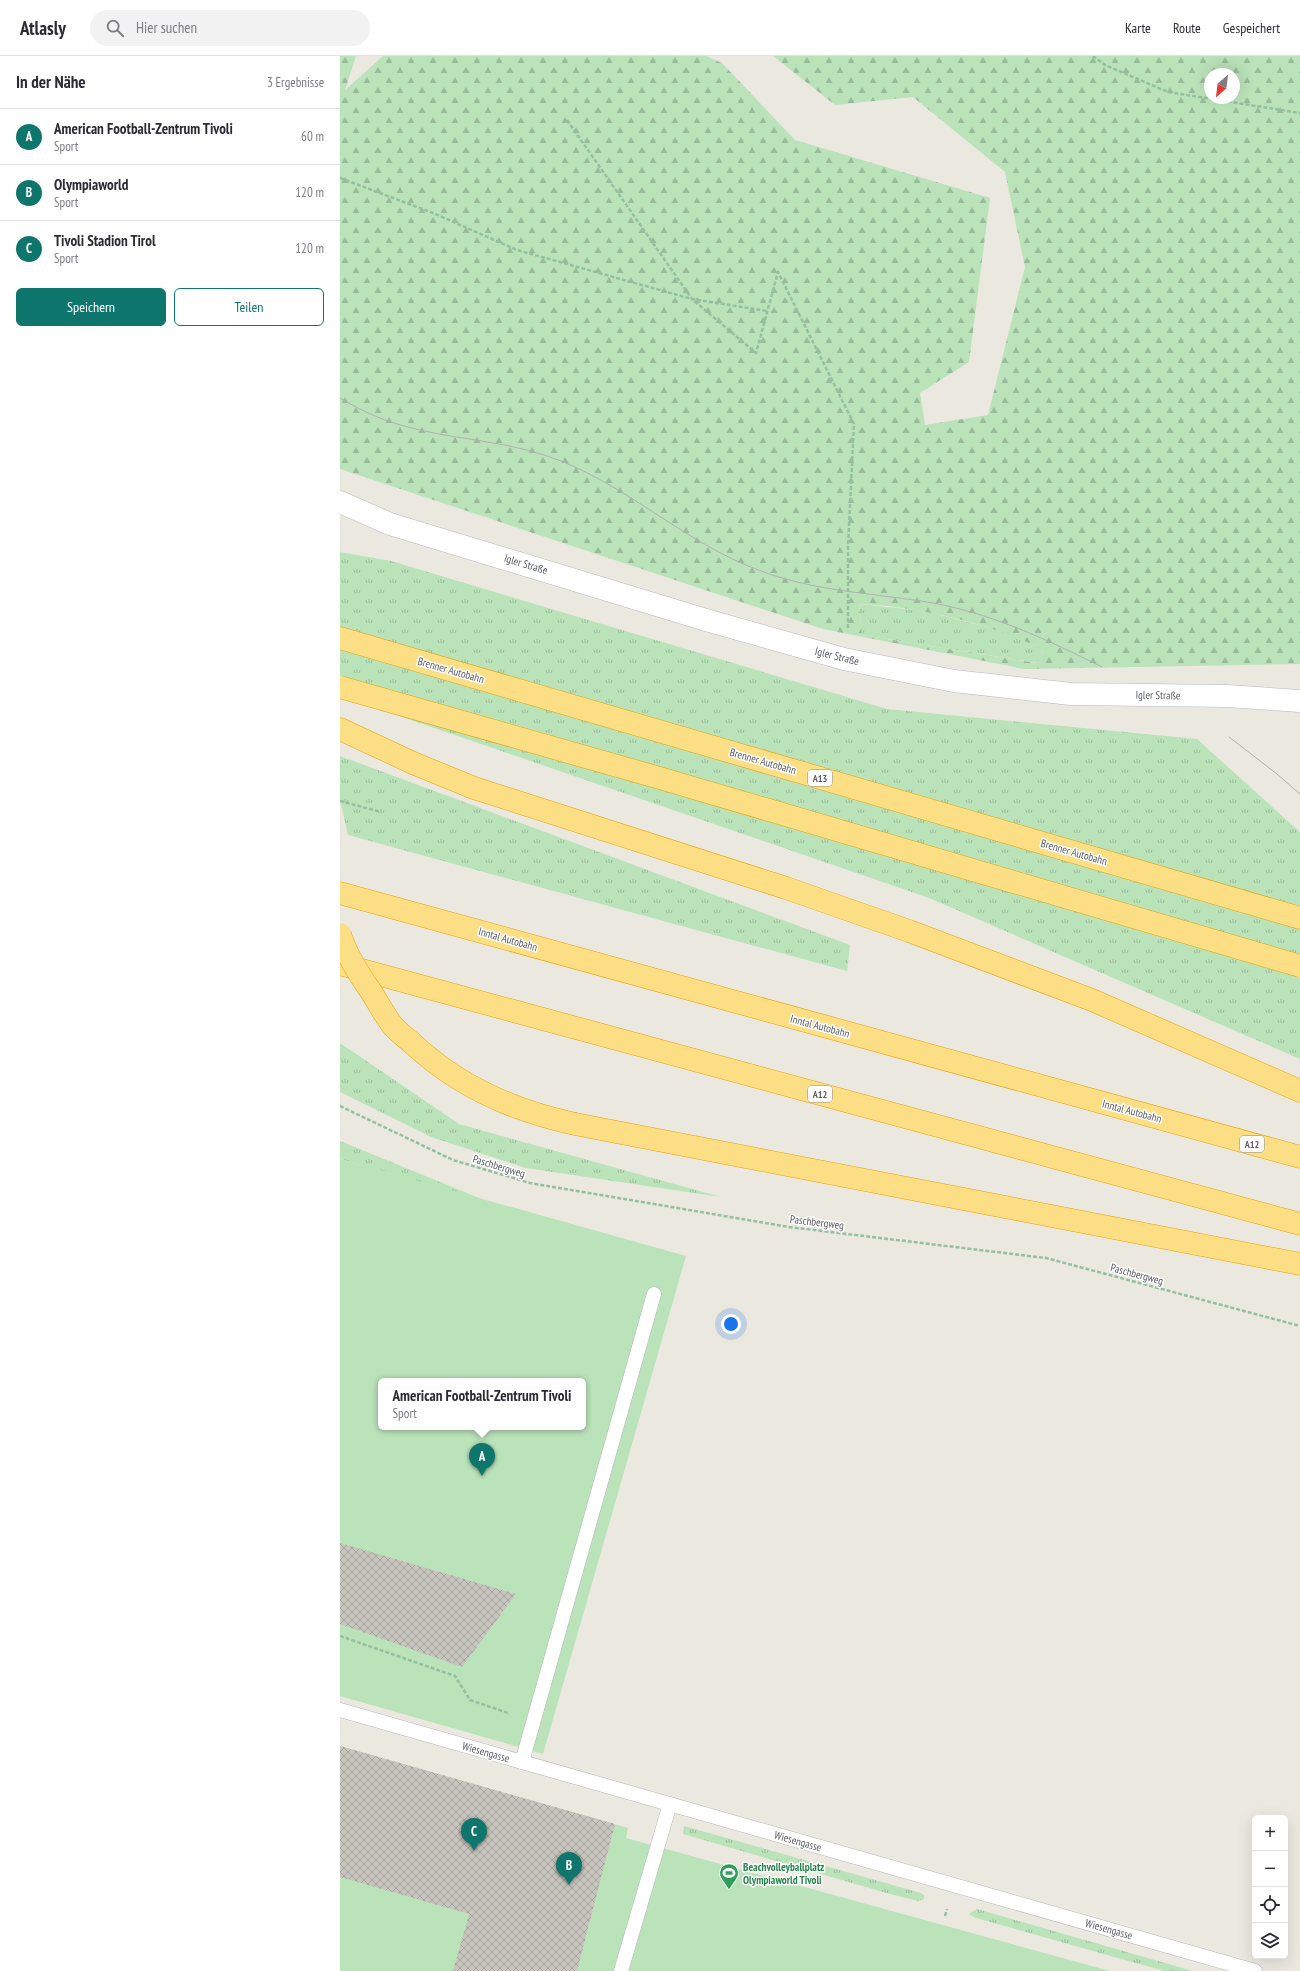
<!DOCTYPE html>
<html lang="de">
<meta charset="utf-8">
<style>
body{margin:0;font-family:"PT Sans Narrow",sans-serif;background:#f2f2f3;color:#2b2b33}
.controls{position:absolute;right:12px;bottom:12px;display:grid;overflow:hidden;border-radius:6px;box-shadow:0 4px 16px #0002}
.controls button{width:36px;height:36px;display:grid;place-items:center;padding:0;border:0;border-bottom:1px solid #e1e1e2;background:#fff;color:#2b2b33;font:20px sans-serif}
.compass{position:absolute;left:864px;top:12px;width:36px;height:36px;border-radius:50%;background:#fff;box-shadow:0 4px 16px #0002;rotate:208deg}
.you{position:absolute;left:391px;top:1268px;width:14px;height:14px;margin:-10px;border:3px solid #fff;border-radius:50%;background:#1a73e8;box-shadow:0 0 0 6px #1a73e833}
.badge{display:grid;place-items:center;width:26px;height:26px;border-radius:50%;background:#0f766e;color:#fff;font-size:13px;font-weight:700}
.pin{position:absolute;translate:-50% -33px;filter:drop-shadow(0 1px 2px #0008)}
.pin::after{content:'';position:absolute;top:21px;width:14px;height:12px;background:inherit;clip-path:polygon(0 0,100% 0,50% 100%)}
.popup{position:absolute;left:38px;top:1322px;width:208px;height:52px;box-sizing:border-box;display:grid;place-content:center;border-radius:6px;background:#fff;filter:drop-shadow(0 1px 3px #0005);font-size:13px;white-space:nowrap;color:#7c7c81}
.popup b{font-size:15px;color:#2b2b33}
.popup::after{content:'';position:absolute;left:50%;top:100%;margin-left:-8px;border:8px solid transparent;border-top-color:#fff}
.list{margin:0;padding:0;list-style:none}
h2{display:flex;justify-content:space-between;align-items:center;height:52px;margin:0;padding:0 16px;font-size:17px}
h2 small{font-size:13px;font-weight:400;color:#7c7c81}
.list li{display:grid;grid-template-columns:26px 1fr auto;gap:12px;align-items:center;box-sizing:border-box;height:56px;padding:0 16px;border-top:1px solid #e1e1e2}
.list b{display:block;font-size:15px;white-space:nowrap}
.list p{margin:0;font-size:13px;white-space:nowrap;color:#7c7c81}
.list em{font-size:13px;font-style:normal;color:#7c7c81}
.actions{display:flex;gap:8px;padding:12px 16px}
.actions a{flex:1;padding:9px 0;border:1px solid #0f766e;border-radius:6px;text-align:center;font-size:14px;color:#0f766e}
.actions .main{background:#0f766e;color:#fff}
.icon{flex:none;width:22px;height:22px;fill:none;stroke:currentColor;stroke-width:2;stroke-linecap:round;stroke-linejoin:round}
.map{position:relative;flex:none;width:960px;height:1915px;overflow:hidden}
header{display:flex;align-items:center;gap:24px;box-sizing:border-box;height:56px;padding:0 20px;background:#fff;border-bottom:1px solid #e1e1e2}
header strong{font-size:19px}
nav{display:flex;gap:22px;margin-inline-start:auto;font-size:14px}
.search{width:280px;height:36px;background:#f2f2f3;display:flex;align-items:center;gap:10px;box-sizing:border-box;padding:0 14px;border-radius:22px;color:#7c7c81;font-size:15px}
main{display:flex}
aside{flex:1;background:#fff}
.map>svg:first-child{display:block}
.grass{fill:url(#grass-tufts)}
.forest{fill:url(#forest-firs);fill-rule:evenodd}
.park{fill:#bae3ba;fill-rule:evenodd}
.building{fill:url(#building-cross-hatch)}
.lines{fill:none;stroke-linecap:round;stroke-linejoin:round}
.service-casing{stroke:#b5b7bc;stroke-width:15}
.secondary-casing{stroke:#b5b8be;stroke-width:23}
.motorway-casing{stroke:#e9a101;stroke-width:23}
.path{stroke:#93c1a0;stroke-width:2.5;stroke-dasharray:4 2;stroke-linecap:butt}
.service{stroke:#fff;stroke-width:14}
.secondary{stroke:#fff;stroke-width:22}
.motorway{stroke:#fcde85;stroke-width:22}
.tram{stroke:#b0b1b1;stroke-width:1}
.motorway-bridge-casing{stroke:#e9a101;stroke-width:23;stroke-linecap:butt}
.motorway-bridge{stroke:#fcde85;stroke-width:22}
.labels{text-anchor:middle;stroke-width:3;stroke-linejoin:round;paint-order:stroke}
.shield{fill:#fff;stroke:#8a8c90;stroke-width:1}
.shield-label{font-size:10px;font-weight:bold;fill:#585b60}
.street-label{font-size:11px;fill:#585b60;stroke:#fff}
.leisure-label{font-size:11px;font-weight:bold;fill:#27864d;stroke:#fff;text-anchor:start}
</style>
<header>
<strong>Atlasly</strong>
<div class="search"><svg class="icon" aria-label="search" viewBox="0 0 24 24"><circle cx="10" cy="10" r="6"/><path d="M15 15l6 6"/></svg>Hier suchen</div>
<nav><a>Karte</a><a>Route</a><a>Gespeichert</a></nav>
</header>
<main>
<aside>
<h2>In der Nähe<small>3 Ergebnisse</small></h2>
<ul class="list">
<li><span class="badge">A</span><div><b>American Football-Zentrum Tivoli</b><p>Sport</p></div><em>60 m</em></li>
<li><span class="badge">B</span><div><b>Olympiaworld</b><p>Sport</p></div><em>120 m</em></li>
<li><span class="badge">C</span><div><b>Tivoli Stadion Tirol</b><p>Sport</p></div><em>120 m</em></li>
</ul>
<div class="actions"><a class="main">Speichern</a><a>Teilen</a></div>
</aside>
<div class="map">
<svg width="960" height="1915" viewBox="0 0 960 1915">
<defs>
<pattern id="grass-tufts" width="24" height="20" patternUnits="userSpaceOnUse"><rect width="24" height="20" fill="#bae3ba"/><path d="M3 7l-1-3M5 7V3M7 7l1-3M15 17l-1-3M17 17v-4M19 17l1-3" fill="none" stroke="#9abb9b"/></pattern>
<pattern id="forest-firs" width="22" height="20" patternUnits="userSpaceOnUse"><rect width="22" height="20" fill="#bae3ba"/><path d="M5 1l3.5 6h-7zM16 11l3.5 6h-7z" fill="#9abb9b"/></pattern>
<pattern id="building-cross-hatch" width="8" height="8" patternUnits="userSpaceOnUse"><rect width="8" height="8" fill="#c8c5be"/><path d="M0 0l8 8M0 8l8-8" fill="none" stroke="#a5a39e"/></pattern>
</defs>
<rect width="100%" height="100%" fill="#ebe8df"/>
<g class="grass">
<path d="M 0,496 L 51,505 L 547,653 L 857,683 L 960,776 L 960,1003 L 589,842 L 10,643 L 0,637 Z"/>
<path d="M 519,548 L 585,555 L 662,575 L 703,593 L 698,607 L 522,579 Z"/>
<path d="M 0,700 L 510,889 L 507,915 L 8,779 L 0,744 Z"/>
<path d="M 0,987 L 119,1068 L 381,1141 L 186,1112 L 91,1081 L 0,1036 Z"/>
<path d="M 0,1085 L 144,1144 L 0,1103 Z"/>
<path d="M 344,1770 L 581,1837 L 584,1839 L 584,1843 L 578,1845 L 550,1838 L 343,1778 Z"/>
<path d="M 637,1853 L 853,1915 L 824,1915 L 636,1862 L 630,1859 L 630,1857 Z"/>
</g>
<path class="forest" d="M 0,0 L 16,0 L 5,34 L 43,0 L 366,0 L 382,7 L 455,84 L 650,142 L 629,306 L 580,337 L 585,369 L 648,359 L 685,211 L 665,116 L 573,41 L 495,49 L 433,0 L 960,0 L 960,608 L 684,613 L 483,573 L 0,413 ZM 870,18 L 894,18 L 894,42 L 870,42 ZM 519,548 C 575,550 654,568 703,594 L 697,607 L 522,579 Z"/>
<g class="park">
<path d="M 0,1103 L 346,1200 L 203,1698 L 0,1640 ZM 41,1325 L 243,1325 L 243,1371 L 41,1371 Z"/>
<path d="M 0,1690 L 288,1772 L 286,1782 L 770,1915 L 0,1915 Z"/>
</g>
<g class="building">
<path d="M 0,1487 L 176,1538 L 122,1611 L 0,1568 Z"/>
<path d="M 0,1690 L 275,1768 L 237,1915 L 113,1915 L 129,1858 L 0,1821 Z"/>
</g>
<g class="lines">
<defs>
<g id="service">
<path d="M 0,1654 L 915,1915"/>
<path d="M 182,1706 L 314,1238"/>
<path d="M 281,1915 L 330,1748"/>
</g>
<path id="secondary" d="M 0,446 L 50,468 L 366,564 L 504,603 L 614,625 L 731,638 L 887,640 L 960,645"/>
<g id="motorway">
<path d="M 0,582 L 960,862"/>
<path d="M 0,673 L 73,707 L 134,732 L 446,832 L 569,875 L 752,944 L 960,1035"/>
<path d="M 0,837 L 960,1101"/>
<path d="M 0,908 L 960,1168"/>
<path d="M 235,1068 L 960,1208"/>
</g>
</defs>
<use href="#service" class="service-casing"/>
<use href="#secondary" class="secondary-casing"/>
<use href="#motorway" class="motorway-casing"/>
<g class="path">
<path d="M 753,0 L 765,9 L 828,36 L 960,57"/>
<path d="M 227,64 L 352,243 L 416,297 L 438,216 L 514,368 L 508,491 L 508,574"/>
<path d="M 0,122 L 93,157 L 177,194 L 352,243 L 427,255"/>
<path d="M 0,745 L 41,756"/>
<path d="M 0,1050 L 113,1104 L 190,1127 L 449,1171 L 706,1202 L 960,1270"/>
<path d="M 0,1580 L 115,1620 L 130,1644 L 168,1657 L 168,1659"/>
<path d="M 605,1860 L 607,1853"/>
</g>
<use href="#service" class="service"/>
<use href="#secondary" class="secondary"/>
<use href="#motorway" class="motorway"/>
<g class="tram">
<path d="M 0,342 C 20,354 41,364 64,370 C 110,383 158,384 204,399 C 283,424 343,487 421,515 C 477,536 535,537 593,547 C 653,558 708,584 762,611"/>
<path d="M 889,681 L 937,718 L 960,738"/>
</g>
<defs>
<g id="motorway-bridge">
<path d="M 0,631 L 323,723 L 960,910"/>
<path d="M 0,878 C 6,898 18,917 30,934 C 38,946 44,959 53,970 C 58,976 65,981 71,986 C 116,1029 174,1055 235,1068"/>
</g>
</defs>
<use href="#motorway-bridge" class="motorway-bridge-casing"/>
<use href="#motorway-bridge" class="motorway-bridge"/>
</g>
<defs>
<symbol id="stadium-pin" viewBox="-11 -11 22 30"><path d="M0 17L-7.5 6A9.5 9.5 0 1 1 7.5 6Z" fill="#2e9e5b" stroke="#fff"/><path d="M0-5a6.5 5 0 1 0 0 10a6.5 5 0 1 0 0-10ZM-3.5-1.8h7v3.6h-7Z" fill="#fff"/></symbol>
</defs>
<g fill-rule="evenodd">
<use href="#stadium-pin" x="378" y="1806" width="22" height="30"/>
</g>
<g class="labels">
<g class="shield">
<rect x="468" y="714" width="24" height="16" rx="3"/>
<rect x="468" y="1030" width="24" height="16" rx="3"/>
<rect x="900" y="1080" width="24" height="16" rx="3"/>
</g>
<g class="shield-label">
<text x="480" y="726">A13</text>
<text x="480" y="1042">A12</text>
<text x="912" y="1092">A12</text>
</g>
<g class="street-label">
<text transform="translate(186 508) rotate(17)" y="4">Igler Straße</text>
<text transform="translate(497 600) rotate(14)" y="4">Igler Straße</text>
<text transform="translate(111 614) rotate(16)" y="4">Brenner Autobahn</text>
<text transform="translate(818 639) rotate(1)" y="4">Igler Straße</text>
<text transform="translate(423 705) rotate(16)" y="4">Brenner Autobahn</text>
<text transform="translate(734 796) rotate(16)" y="4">Brenner Autobahn</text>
<text transform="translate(168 883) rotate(16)" y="4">Inntal Autobahn</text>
<text transform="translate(480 970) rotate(15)" y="4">Inntal Autobahn</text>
<text transform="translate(792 1055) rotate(15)" y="4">Inntal Autobahn</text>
<text transform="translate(159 1110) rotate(17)" y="4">Paschbergweg</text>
<text transform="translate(477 1166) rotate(7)" y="4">Paschbergweg</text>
<text transform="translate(797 1218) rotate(15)" y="4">Paschbergweg</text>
<text transform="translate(146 1696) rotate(16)" y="4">Wiesengasse</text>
<text transform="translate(458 1785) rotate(16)" y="4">Wiesengasse</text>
<text transform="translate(769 1873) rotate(16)" y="4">Wiesengasse</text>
</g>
<g class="leisure-label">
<text x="403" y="1815">Beachvolleyballplatz<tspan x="403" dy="13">Olympiaworld Tivoli</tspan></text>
</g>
</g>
</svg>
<div class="controls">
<button>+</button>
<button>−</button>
<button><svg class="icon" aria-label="locate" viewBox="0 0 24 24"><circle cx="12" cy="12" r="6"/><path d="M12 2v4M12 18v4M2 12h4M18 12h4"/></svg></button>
<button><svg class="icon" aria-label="layers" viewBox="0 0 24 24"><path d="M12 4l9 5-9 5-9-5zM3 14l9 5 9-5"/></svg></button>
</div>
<svg class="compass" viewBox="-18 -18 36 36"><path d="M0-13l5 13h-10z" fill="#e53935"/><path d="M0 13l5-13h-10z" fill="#7c7c81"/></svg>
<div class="you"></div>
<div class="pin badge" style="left:142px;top:1420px">A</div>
<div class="popup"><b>American Football-Zentrum Tivoli</b>Sport</div>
<div class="pin badge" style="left:229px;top:1829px">B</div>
<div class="pin badge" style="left:134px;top:1795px">C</div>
</div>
</main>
